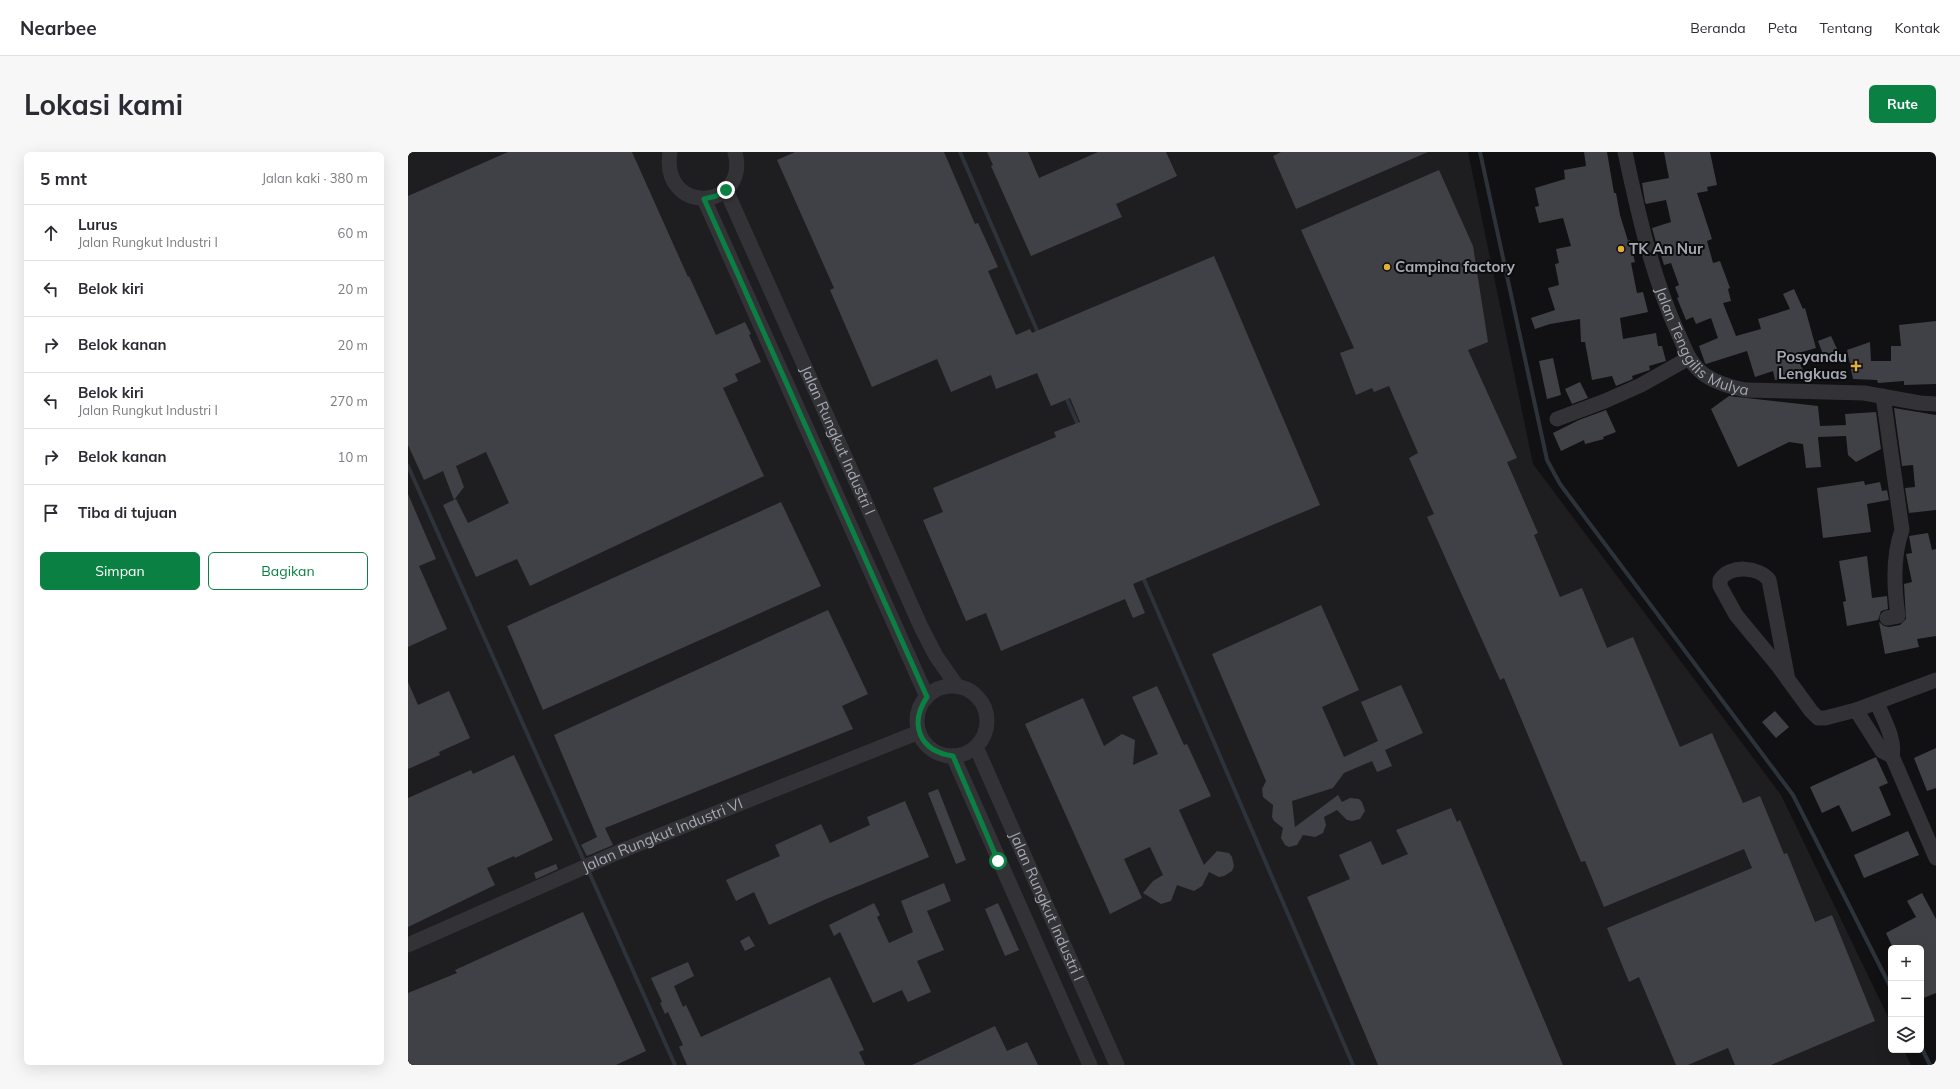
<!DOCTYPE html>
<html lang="id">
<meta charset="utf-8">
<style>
body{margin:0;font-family:Mulish,sans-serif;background:#f7f7f7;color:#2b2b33}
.controls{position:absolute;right:12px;bottom:12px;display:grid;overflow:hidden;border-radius:6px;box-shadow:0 4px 16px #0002}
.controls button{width:36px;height:36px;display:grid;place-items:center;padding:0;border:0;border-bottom:1px solid #e1e1e2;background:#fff;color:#2b2b33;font:20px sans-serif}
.stop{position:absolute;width:12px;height:12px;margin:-9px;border:3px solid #0b8043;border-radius:50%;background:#fff}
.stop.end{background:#0b8043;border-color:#fff;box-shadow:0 1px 4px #0008}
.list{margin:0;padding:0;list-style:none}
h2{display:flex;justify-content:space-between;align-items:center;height:52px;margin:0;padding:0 16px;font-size:17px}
h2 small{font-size:13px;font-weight:400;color:#7c7c81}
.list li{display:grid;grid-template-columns:26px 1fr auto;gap:12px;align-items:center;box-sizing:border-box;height:56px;padding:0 16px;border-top:1px solid #e1e1e2}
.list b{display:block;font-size:15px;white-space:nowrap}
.list p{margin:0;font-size:13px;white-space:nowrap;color:#7c7c81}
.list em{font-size:13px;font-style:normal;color:#7c7c81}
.actions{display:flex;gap:8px;padding:12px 16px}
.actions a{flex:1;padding:9px 0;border:1px solid #0b8043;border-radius:6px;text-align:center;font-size:14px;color:#0b8043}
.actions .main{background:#0b8043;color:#fff}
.icon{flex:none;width:22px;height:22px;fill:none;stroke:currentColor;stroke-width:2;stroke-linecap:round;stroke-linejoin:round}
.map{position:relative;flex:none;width:1528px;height:913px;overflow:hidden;border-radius:6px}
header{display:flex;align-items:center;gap:24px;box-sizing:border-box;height:56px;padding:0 20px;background:#fff;border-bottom:1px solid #e1e1e2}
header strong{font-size:19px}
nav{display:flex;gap:22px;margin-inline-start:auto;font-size:14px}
.intro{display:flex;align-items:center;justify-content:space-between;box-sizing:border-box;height:96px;padding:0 24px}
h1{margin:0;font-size:28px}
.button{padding:10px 18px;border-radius:6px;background:#0b8043;color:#fff;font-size:14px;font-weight:700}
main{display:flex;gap:24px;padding:0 24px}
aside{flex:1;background:#fff;border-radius:6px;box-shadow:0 4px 16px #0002}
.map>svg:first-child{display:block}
.built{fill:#1e1d20}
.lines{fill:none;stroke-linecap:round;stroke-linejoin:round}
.stream{stroke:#2c333a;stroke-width:4}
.building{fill:#404146}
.minor{stroke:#333337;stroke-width:15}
.route{stroke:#0b8043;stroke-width:5}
.poi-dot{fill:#e1ad3b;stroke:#0c0c0e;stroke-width:1.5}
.labels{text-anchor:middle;stroke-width:4;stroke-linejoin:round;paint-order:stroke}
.poi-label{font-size:15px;font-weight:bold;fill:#a4a8b2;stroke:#0c0c0e;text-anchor:start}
.street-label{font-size:15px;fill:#a4a8b2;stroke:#0c0c0e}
</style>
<header>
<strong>Nearbee</strong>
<nav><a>Beranda</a><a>Peta</a><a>Tentang</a><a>Kontak</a></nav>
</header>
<div class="intro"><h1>Lokasi kami</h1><a class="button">Rute</a></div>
<main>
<aside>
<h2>5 mnt<small>Jalan kaki · 380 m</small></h2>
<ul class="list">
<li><svg class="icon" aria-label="ahead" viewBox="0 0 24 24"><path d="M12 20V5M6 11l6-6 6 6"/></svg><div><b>Lurus</b><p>Jalan Rungkut Industri I</p></div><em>60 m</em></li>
<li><svg class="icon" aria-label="left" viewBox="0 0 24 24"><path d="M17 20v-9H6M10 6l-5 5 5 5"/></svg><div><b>Belok kiri</b></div><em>20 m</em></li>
<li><svg class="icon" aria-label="right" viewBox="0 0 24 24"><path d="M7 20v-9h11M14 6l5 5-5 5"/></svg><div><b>Belok kanan</b></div><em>20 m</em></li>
<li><svg class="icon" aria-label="left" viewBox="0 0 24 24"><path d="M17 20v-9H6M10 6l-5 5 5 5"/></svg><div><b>Belok kiri</b><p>Jalan Rungkut Industri I</p></div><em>270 m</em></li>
<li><svg class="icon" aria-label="right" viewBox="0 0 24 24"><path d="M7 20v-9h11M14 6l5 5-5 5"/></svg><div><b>Belok kanan</b></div><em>10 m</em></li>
<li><svg class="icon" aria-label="arrive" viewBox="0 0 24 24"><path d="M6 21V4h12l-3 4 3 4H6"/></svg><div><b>Tiba di tujuan</b></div></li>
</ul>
<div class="actions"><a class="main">Simpan</a><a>Bagikan</a></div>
</aside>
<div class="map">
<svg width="1528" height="913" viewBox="0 0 1528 913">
<rect width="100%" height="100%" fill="#111113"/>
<path class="built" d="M 0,0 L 1060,0 L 1125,312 L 1373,643 L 1483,871 L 1483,898 L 1496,898 L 1503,913 L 0,913 Z"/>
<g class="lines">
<g class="stream">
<path d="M 552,0 L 631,183"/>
<path d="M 1072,0 L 1139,308 L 1152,332 L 1385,643 L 1483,836"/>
<path d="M 657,243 L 671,275"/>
<path d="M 0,314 L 267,913"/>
<path d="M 734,423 L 945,913"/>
<path d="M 1513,895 L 1522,913"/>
</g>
</g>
<g class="building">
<path d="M 100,0 L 224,0 L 280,125 L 281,124 L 308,183 L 337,170 L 343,182 L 341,183 L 353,210 L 327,222 L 330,229 L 315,236 L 356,324 L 122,434 L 109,407 L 68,425 L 35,353 L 48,347 L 60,371 L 101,351 L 78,300 L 48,314 L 56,335 L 46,348 L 35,319 L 16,328 L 0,293 L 0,44 Z"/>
<path d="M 387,0 L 536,0 L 567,72 L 570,71 L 590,115 L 580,119 L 608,183 L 622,177 L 624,181 L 806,104 L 912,353 L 725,432 L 737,461 L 725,466 L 717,447 L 593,499 L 578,461 L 558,469 L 515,368 L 535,360 L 525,336 L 648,285 L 646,280 L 672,270 L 662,246 L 643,254 L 629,221 L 588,237 L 583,223 L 543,240 L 529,207 L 464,235 L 422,138 L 426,136 L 369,8 Z"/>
<path d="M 579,0 L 620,0 L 631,26 L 690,0 L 758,0 L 769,24 L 708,52 L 714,65 L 623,104 L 583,14 L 585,13 Z"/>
<path d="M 873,0 L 1020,0 L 888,57 L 865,4 Z"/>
<path d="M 1176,0 L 1199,0 L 1206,41 L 1208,41 L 1212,63 L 1220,89 L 1222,88 L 1227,110 L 1223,111 L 1229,141 L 1235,140 L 1240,160 L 1212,166 L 1215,187 L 1248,181 L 1250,194 L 1254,194 L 1258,209 L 1241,214 L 1242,218 L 1224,224 L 1225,227 L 1208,234 L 1204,224 L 1184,228 L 1177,190 L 1173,190 L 1172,167 L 1142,172 L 1127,177 L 1123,166 L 1147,158 L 1140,136 L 1151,133 L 1147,112 L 1151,111 L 1148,97 L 1163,94 L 1155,66 L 1131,71 L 1127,55 L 1131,54 L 1127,36 L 1157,27 L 1156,18 L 1178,14 Z"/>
<path d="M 1256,0 L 1302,0 L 1309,33 L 1299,35 L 1300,39 L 1289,41 L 1304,87 L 1299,89 L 1305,111 L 1312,109 L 1322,136 L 1320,137 L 1323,149 L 1315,151 L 1328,184 L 1353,177 L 1350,167 L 1382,157 L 1375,142 L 1386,137 L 1395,157 L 1397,156 L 1408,196 L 1387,202 L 1398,224 L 1367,228 L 1365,219 L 1347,225 L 1339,199 L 1298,212 L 1297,211 L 1291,194 L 1310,186 L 1303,166 L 1288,172 L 1285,165 L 1278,168 L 1269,146 L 1271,145 L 1267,135 L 1271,133 L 1263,111 L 1256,113 L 1252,100 L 1251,101 L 1244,76 L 1263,70 L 1258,48 L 1238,52 L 1237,50 L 1234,31 L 1261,26 Z"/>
<path d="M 1031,18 L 1065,94 L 1080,190 L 1060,198 L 1109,306 L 1099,310 L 1130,381 L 1126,383 L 1152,445 L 1174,436 L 1199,496 L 1225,485 L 1272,595 L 1304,581 L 1335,651 L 1352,644 L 1376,702 L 1379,701 L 1407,770 L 1424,763 L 1467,869 L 1363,913 L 1327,913 L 1320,896 L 1280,913 L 1268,913 L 1231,825 L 1221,830 L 1199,776 L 1344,716 L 1336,697 L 1196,755 L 1177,709 L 1173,710 L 1096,526 L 1092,528 L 1019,365 L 1026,362 L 1001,306 L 1010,301 L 981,234 L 966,240 L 964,236 L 948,243 L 932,201 L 946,196 L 893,78 Z"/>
<path d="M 1528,169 L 1528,232 L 1496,233 L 1496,229 L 1470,231 L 1469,228 L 1445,227 L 1439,198 L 1462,190 L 1463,209 L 1483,209 L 1483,194 L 1493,194 L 1491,173 Z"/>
<path d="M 1423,184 L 1430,199 L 1416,205 L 1410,189 Z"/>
<path d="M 1145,206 L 1153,243 L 1139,247 L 1131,209 Z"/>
<path d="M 1172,230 L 1180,246 L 1164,252 L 1157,237 Z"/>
<path d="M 1321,244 L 1410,254 L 1412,274 L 1438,273 L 1437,262 L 1468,260 L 1473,297 L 1448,310 L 1440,303 L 1438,284 L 1410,285 L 1413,315 L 1398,316 L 1395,292 L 1381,290 L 1330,315 L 1303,257 Z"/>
<path d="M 1486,256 L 1528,263 L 1528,358 L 1501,361 L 1497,336 L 1507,335 L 1505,313 L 1494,314 Z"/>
<path d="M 1198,258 L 1208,280 L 1195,285 L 1196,287 L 1177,292 L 1176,288 L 1153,299 L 1145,281 L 1171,268 Z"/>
<path d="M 1456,329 L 1457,333 L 1472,330 L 1474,339 L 1479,338 L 1481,348 L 1459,352 L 1463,380 L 1415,386 L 1409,336 Z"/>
<path d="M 0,342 L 28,407 L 11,414 L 39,477 L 0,495 Z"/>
<path d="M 373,350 L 413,434 L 135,558 L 99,474 Z"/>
<path d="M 1520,381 L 1524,398 L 1528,397 L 1528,484 L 1509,487 L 1511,495 L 1477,502 L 1471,470 L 1476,474 L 1481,475 L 1492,473 L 1498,467 L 1496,432 L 1504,430 L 1498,402 L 1504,401 L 1501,384 Z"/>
<path d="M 1459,404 L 1464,446 L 1479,444 L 1480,457 L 1473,459 L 1470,468 L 1439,474 L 1435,450 L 1438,449 L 1431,409 Z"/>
<path d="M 913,453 L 951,538 L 914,555 L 936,605 L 970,589 L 953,550 L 993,533 L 1015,581 L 977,598 L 984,614 L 969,620 L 964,609 L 936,621 L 925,636 L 884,649 L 887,675 L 930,643 L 934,650 L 942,646 L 951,647 L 954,650 L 957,659 L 952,667 L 944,669 L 939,668 L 929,658 L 916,665 L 918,673 L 915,681 L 907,685 L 895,683 L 889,693 L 881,695 L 877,693 L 873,686 L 875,676 L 866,669 L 864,665 L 865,653 L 855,645 L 854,637 L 858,629 L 804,502 Z"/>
<path d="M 420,458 L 460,542 L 434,554 L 445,577 L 197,676 L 205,693 L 179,704 L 173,693 L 189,685 L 146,583 Z"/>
<path d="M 0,530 L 10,553 L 41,539 L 62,586 L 31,600 L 32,603 L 0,617 Z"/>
<path d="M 749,534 L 776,593 L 779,592 L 803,644 L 771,658 L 796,713 L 809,699 L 821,701 L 824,705 L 826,714 L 824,719 L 816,724 L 811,725 L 801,720 L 794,734 L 786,739 L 769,733 L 763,749 L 753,752 L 735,741 L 745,729 L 755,723 L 742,695 L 716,707 L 734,746 L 702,762 L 617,572 L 675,546 L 696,594 L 714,582 L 727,588 L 725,613 L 750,602 L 724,545 Z"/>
<path d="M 1367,559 L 1381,575 L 1368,586 L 1354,570 Z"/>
<path d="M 1528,596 L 1528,636 L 1519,639 L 1506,606 Z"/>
<path d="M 106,603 L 145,688 L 107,706 L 106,704 L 79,716 L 87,733 L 0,775 L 0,646 L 63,618 L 65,622 Z"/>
<path d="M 1468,605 L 1480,631 L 1471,635 L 1483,663 L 1444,680 L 1431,653 L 1414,661 L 1402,635 Z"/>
<path d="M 530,637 L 558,708 L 548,712 L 520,641 Z"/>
<path d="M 497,649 L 521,705 L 416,748 L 361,773 L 346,740 L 328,749 L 318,728 L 372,704 L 367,693 L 413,672 L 422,691 L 462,673 L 459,665 Z"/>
<path d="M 1043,656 L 1049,670 L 1052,668 L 1155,913 L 970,913 L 899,745 L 942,727 L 931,703 L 963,689 L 974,713 L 1000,702 L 988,678 Z"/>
<path d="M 1500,679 L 1511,703 L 1456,726 L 1446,703 Z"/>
<path d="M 148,712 L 150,717 L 128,727 L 126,721 Z"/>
<path d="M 536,731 L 543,749 L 519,759 L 536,798 L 509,809 L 523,840 L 500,850 L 494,838 L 465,851 L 432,780 L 426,784 L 421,773 L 466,751 L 472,763 L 469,765 L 481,791 L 505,780 L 493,749 Z"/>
<path d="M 1514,741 L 1528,767 L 1528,841 L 1513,847 L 1513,796 L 1485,796 L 1478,781 L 1508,765 L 1499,749 Z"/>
<path d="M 590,751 L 611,798 L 597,804 L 577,757 Z"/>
<path d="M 175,760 L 238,899 L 208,913 L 0,913 L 0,841 L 49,821 L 47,818 Z"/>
<path d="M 341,784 L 347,794 L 337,799 L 332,789 Z"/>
<path d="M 280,810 L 286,824 L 266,834 L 275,855 L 278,853 L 293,885 L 422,825 L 456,898 L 451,900 L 457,913 L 279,913 L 271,895 L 275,893 L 260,860 L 257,862 L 252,851 L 254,850 L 243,826 Z"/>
<path d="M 587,874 L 599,899 L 619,890 L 630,913 L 504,913 Z"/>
</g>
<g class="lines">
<g class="minor">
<path d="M 262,0 C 252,64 342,59 327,0"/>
<path id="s1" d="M 1217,0 C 1230,61 1244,124 1270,181 C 1276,194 1280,208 1291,218 C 1303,230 1322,235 1338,238 L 1456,241 L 1512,251 L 1528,252"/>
<path id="s2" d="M 318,38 L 513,475 L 528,504 L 549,534"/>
<path d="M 296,47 L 519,545"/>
<path d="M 1475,244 L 1494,378 C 1484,405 1486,436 1490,464 L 1479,466"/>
<path d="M 1149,267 L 1197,249 L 1233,233 L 1281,206"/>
<path d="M 1380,528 L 1361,428 C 1351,415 1322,412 1312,428 L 1312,434 L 1328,463 L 1371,515 L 1403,559 L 1410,566 L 1417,566 L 1448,558 L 1528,528"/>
<circle cx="544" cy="569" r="35"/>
<path d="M 1469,551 C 1475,566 1488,588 1484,604 L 1528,706"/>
<path d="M 1448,558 L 1474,599 L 1484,604"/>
<path id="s3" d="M 568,595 L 709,913"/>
<path d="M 545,604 L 682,913"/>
<path id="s4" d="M 0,793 L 213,699 L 511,580"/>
</g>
</g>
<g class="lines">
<path class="route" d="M 318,38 L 308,44 L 296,47 L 519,545 C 501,572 511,599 545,604 L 590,709"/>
</g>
<g class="poi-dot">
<circle cx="1213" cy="97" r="4"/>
<circle cx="979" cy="115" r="4"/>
<path d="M1446 208h4v4h4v4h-4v4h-4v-4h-4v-4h4z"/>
</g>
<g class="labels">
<g class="poi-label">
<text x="1221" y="102">TK An Nur</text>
<text x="987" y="120">Campina factory</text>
<text x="1439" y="210" text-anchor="end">Posyandu<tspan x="1439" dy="17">Lengkuas</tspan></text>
</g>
<g class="street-label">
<text dy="5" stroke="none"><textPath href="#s1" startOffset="213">Jalan Tenggilis Mulya</textPath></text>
<text dy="5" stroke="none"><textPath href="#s2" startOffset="274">Jalan Rungkut Industri I</textPath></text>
<text dy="5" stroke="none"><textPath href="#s4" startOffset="277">Jalan Rungkut Industri VI</textPath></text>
<text dy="5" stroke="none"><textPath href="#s3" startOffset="174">Jalan Rungkut Industri I</textPath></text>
</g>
</g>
</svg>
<div class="controls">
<button>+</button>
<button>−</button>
<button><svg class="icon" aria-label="layers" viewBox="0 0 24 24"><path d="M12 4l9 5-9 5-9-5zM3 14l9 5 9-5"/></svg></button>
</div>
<div class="stop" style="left:590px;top:709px"></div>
<div class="stop end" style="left:318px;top:38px"></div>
</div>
</main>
